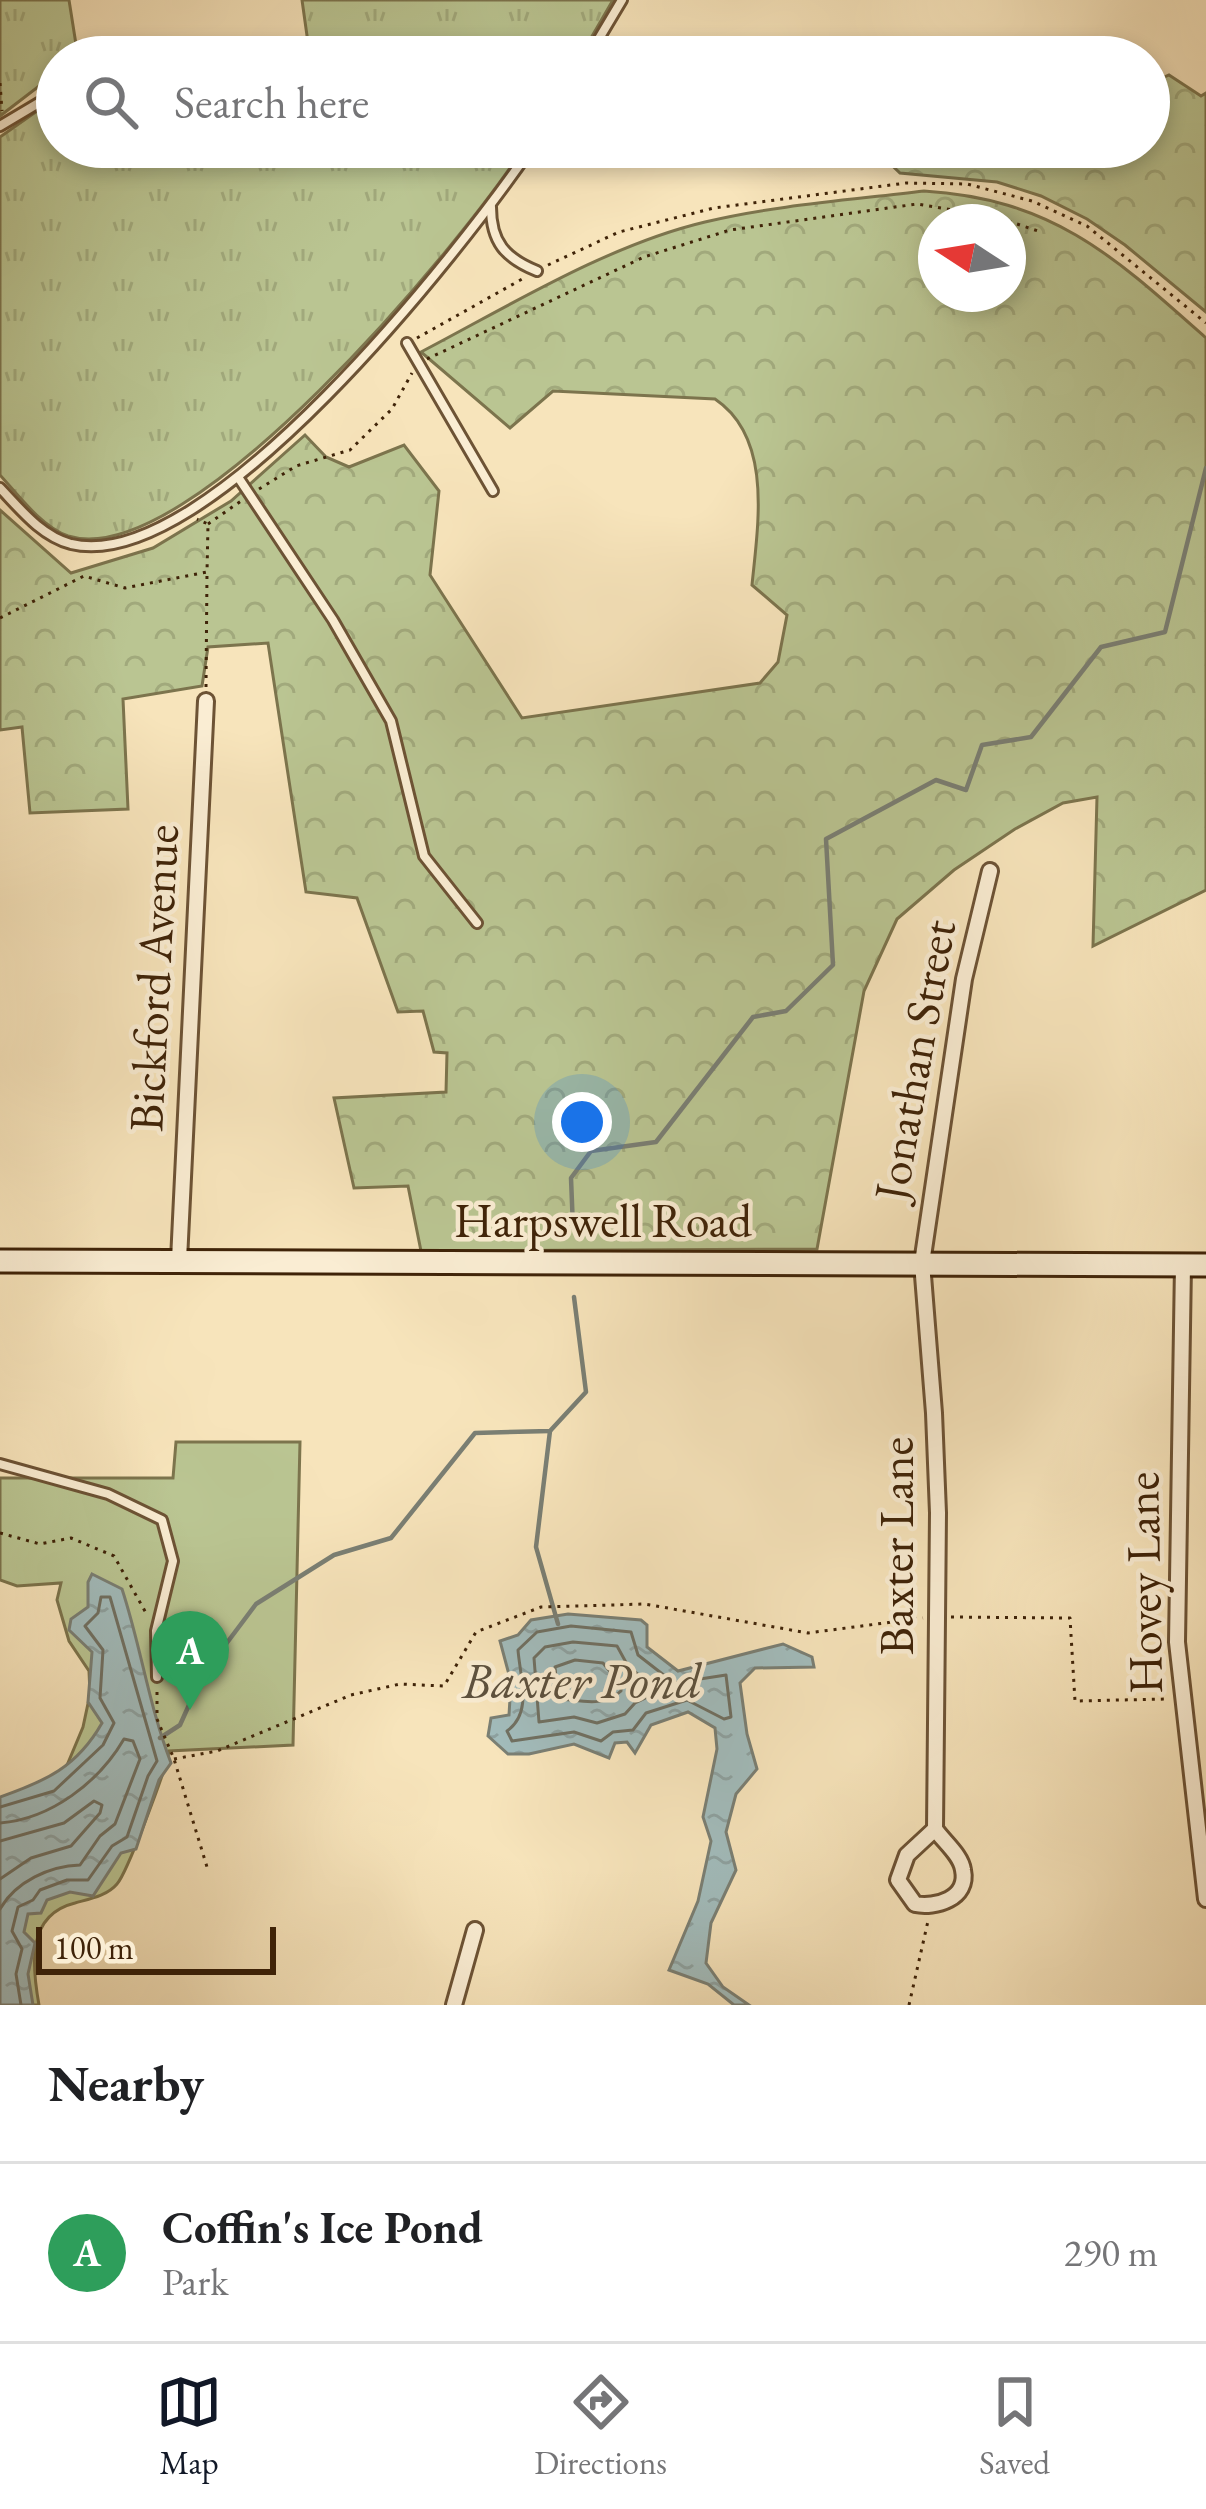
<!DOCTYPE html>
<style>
body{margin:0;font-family:"EB Garamond",serif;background:#f2f2f2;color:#202124}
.compass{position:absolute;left:918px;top:204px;width:108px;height:108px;border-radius:50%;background:#fff;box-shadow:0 6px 18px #0003;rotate:282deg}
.scale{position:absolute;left:36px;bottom:30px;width:240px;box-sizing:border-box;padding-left:12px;border:6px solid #3f2308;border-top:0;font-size:33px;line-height:42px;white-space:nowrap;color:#3f2308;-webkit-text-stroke:9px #faedd3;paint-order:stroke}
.you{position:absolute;left:582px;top:1122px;width:42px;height:42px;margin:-30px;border:9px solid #fff;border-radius:50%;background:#1a73e8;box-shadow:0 0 0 18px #1a73e833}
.badge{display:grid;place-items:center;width:78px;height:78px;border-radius:50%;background:#111827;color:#fff;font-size:39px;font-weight:700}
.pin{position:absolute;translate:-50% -99px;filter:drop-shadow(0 3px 6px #0008)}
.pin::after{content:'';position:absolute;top:63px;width:42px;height:36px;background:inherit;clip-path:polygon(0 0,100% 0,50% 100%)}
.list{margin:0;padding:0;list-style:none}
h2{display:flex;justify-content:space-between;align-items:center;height:156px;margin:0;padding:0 48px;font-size:51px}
h2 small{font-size:39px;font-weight:400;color:#757577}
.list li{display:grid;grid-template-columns:78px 1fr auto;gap:36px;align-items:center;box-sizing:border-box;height:180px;padding:0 48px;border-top:3px solid #e0e0e0}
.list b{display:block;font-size:45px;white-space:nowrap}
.list p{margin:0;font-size:39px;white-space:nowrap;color:#757577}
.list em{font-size:39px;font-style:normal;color:#757577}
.icon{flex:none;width:66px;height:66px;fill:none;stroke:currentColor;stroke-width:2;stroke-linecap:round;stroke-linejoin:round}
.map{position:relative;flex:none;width:1206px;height:2005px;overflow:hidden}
.search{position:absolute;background:#fff;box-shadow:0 6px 18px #0003;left:36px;right:36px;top:36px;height:132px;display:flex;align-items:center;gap:30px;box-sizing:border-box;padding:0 42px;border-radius:66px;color:#757577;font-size:45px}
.sheet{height:336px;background:#fff}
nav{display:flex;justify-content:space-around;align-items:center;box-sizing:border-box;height:168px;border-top:3px solid #e0e0e0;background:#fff;font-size:33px;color:#757577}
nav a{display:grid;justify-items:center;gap:6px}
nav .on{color:#111827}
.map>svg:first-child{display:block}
.grass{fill:url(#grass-tufts);stroke:#7c744d;stroke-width:3}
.forest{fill:url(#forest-crowns);stroke:#7c744d;stroke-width:3;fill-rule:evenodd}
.park{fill:#bac592;stroke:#7c744d;stroke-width:3}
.water{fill:url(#water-ripples);stroke:#7a7f74;stroke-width:3}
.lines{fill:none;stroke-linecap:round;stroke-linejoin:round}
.shore{stroke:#707062;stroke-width:3}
.stream{stroke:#7a7f74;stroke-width:4.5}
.service-casing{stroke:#6d5335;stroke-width:14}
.minor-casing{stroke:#6d5335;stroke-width:20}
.secondary-casing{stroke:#3f2308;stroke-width:27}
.path{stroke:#3f2308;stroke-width:3;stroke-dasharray:3 6;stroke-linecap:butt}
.service{stroke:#faedd3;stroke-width:8}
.minor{stroke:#faedd3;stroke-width:14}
.secondary{stroke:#faedd3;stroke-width:21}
.labels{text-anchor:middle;stroke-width:9;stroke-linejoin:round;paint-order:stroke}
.street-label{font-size:48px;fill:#3f2308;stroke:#faedd3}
.water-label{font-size:51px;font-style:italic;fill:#5d513e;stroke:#faedd3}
</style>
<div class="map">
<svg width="1206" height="2005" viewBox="0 0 1206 2005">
<defs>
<pattern id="grass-tufts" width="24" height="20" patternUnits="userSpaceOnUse" patternTransform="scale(3)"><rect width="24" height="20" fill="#bac592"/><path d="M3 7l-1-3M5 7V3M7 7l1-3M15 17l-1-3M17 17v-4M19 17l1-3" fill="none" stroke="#a1a97c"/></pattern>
<pattern id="forest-crowns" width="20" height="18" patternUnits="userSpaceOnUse" patternTransform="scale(3)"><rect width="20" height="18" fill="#bac592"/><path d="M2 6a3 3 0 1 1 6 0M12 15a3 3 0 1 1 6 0" fill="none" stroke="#a1a97c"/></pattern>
<pattern id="water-ripples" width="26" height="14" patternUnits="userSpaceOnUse" patternTransform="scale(3)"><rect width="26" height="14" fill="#a2bcbc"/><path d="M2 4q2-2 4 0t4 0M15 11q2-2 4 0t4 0" fill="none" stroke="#8da1a0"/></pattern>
</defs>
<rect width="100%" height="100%" fill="#f7e4bb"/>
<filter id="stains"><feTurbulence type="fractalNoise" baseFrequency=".00167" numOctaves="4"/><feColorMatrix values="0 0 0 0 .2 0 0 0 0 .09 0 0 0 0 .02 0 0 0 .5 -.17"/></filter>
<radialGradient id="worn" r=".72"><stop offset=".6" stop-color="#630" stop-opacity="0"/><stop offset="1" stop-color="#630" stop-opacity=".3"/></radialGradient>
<g class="grass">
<path d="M 0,0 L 69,0 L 78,57 L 57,57 L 57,77 L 43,83 L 0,116 Z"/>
<path d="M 302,0 L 613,0 L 580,57 L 310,57 Z"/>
<path d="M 57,97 L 57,147 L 524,147 C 465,240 189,574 68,536 C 42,527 18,495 0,475 L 0,137 Z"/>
</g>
<g class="forest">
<path d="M 1169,75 L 1201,96 L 1206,93 L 1206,312 L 1125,245 L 1087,219 L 1041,196 L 997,182 L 900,173 L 873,147 L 1149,147 L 1149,84 Z"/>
<path d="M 924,191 C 1053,199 1114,256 1206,338 L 1206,890 L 1093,946 L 1097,797 L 1063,803 L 1015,829 L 954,870 L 897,919 L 864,991 L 817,1249 L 421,1251 L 408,1186 L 354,1188 L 334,1098 L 446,1092 L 447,1053 L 434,1052 L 423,1011 L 398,1012 L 357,898 L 306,892 L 268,643 L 208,647 L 202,686 L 123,699 L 128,809 L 30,813 L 22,727 L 0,730 L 0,510 L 71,573 L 153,548 L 231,501 L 305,435 L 326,457 L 349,467 L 404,445 L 439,491 L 430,575 L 522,718 L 760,683 L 778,662 L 787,615 L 752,585 C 758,524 773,438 715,399 L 553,391 L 510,428 L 421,352 C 509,306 608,245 705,222 C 776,205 851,200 924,191 ZM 936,222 L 1008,222 L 1008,294 L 936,294 Z"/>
</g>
<path class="park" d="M 176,1442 L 300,1442 L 293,1745 L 169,1751 C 167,1767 127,1873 117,1884 C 107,1896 89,1899 75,1903 C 26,1915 32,1966 39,2005 L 0,2005 L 31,1788 L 65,1770 L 83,1727 L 90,1694 L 89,1671 L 69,1641 L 57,1600 L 61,1583 L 17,1586 L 0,1580 L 0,1478 L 173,1478 Z"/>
<g class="water">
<path d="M 92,1574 L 122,1589 C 141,1647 149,1706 171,1763 L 159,1780 L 136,1849 L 121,1853 L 93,1896 L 70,1892 L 47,1900 L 41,1913 L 28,1914 L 24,1932 L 35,1943 L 28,1974 L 33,2005 L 0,2005 L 0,1797 C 46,1781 77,1767 102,1723 L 88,1702 L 92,1652 L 69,1630 L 71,1619 L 88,1607 L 88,1582 Z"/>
<path d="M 568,1614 L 641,1620 L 647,1625 L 647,1647 L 678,1671 L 783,1644 L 812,1657 L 814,1667 L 755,1668 L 740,1683 L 747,1734 L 757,1769 L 736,1794 L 726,1832 L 736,1870 L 711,1923 L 706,1963 L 723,1987 L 749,2005 L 734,2005 L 708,1984 L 669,1970 L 698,1901 L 711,1841 L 703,1817 L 717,1749 L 715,1728 L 688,1712 L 651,1725 L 635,1753 L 627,1742 L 615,1743 L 609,1758 L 574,1744 L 529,1754 L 508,1754 L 488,1736 L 491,1718 L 509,1715 L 511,1682 L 500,1641 L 518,1635 L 531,1620 Z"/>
</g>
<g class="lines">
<g class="shore">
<path d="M 571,1626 L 631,1632 L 638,1655 L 674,1683 L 726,1675 L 731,1717 L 724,1719 L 687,1700 L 646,1713 L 633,1730 L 613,1732 L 601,1741 L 574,1732 L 512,1741 L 507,1731 C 533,1713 520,1677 518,1650 L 537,1632 Z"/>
<path d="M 573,1642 L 617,1646 L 628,1666 L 653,1687 L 654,1694 L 635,1703 L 625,1714 L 597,1723 L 574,1717 L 539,1722 L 534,1658 L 545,1647 Z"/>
<path d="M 575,1660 L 603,1663 L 621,1685 L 621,1691 C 603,1708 580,1700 558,1699 L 555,1667 Z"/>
<path d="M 0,1807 L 54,1791 L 103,1745 L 114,1723 L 100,1698 L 103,1650 L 85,1626 L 98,1613 L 101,1597 L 110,1597 L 157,1761 L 148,1776 L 127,1837 L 112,1846 L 88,1880 L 67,1880 L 40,1890 L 33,1900 L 18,1907 L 12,1931 L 22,1949 L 16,1974 L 21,2005"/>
<path d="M 0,1823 C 51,1819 99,1782 124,1739 L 133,1741 L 140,1759 L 115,1824 L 100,1836 L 80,1865 C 50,1866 16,1881 0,1909"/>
<path d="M 0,1841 L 64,1823 L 94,1801 L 102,1805 L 100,1813 L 71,1846 L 31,1858 L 0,1879"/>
</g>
<g class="stream">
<path d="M 573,1228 L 571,1178 L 591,1151 L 656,1142 L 753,1017 L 786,1011 L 833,965 L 826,839 L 936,780 L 966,790 L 982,745 L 1031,737 L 1101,647 L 1165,632 L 1206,468"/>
<path d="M 550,1431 L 536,1547 L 558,1624"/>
<path d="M 160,1738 L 180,1725 L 202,1676 L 256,1604 L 334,1555 L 391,1538 L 475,1433 L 550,1431 L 586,1392 L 574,1297"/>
</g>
<defs>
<g id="service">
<path d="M 242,57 L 283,51"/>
<path d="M 588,57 L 622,0"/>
<path d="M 0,126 L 57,92"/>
<path d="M 491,207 C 491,242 505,258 537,271"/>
<path d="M 407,343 L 493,491"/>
<path d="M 238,477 L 333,620 L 391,721 L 424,856 L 477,923"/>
<path d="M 0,488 C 20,509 41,536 71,544 C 207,577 463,248 532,147"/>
<path d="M 0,1464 L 108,1494 L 162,1520 L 173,1561 L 156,1631 L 157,1677"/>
</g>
<g id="minor">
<path d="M 179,1260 L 206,701"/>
<path d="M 1183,1265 L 1177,1642 L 1206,1899"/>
<path d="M 935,1829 L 938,1513 L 934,1413 L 922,1263 L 964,979 L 990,871"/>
<path d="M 935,1829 C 944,1842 961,1855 963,1870 C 969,1899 935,1908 915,1904 L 898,1880 L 907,1855 Z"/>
<path d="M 454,2005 L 475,1930"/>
</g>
<path id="secondary" d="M 0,1261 L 1206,1265"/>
</defs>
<use href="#service" class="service-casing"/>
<use href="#minor" class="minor-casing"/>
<use href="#secondary" class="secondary-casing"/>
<g class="path">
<path d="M 0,83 L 2,111"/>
<path d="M 548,265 L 619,232 L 714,208 L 906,183 L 967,184 L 1032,201 L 1087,226 L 1206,323"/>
<path d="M 417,338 L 524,278"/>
<path d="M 427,359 L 644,257 L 730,230 L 917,204 L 996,217 L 1041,232"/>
<path d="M 259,489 L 296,466 L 350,450 L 392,409 L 412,373"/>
<path d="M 208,524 L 241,501"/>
<path d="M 0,618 L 84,576 L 125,588 L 207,572 L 208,524 L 197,519"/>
<path d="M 206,687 L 207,572"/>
<path d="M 0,1533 L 40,1544 L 71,1538 L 114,1556 L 146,1613"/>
<path d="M 951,1617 L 1070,1618 L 1075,1701 L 1168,1699"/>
<path d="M 157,1692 L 157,1719 L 174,1759 L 207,1867"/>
<path d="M 174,1759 L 217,1751 L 351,1695 L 400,1684 L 444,1686 L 476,1632 L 541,1607 L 645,1604 L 808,1633 L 923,1618"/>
<path d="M 909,2005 L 928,1921"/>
</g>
<use href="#service" class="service"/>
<use href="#minor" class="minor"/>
<use href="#secondary" class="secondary"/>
</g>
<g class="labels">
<g class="street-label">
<text transform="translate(153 978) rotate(-87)" y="17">Bickford Avenue</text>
<text transform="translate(914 1060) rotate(-80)" y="17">Jonathan Street</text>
<text x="603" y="1237">Harpswell Road</text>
<text transform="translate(896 1546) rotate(-90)" y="17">Baxter Lane</text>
<text transform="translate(1143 1583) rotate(-91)" y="17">Hovey Lane</text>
</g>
<g class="water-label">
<text x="582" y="1698">Baxter Pond</text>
</g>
</g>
<rect width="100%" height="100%" filter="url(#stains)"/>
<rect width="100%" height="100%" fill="url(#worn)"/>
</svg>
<svg class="compass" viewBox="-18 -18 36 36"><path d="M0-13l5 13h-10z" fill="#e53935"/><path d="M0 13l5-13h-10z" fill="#757577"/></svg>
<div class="scale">100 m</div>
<div class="you"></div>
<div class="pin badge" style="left:190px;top:1710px;background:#2e9e5b">A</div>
<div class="search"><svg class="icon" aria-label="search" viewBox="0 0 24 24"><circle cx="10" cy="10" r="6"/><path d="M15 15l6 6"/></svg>Search here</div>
</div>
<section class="sheet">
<h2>Nearby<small></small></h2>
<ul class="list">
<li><span class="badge" style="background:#2e9e5b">A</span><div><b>Coffin's Ice Pond</b><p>Park</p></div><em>290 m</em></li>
</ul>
</section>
<nav>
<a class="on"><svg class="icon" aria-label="map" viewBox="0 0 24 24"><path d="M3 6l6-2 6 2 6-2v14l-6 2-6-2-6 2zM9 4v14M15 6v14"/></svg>Map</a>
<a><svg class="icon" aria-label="directions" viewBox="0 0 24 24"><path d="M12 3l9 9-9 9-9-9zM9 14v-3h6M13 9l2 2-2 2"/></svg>Directions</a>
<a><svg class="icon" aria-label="saved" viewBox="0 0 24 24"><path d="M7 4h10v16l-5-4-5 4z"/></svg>Saved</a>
</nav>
